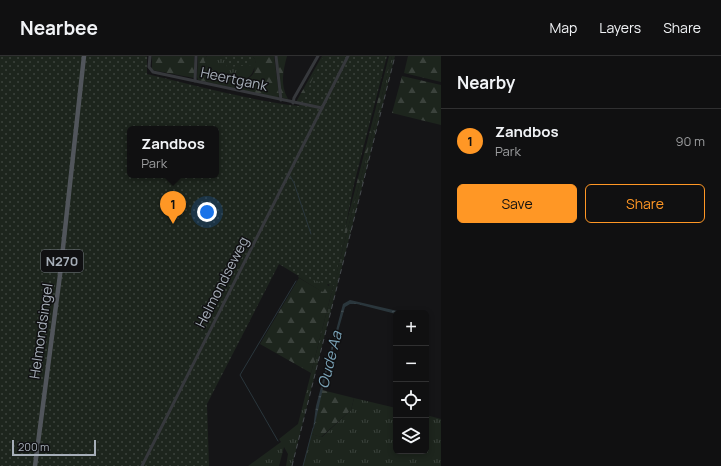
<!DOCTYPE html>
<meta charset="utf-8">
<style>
body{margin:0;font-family:Manrope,sans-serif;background:#1e1e1f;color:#f1f3f6}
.controls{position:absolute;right:12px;bottom:12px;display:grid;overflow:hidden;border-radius:6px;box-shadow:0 2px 6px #0003}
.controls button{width:36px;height:36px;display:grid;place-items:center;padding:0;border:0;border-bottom:1px solid #303031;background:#101011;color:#f1f3f6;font:20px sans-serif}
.scale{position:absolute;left:12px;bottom:10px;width:84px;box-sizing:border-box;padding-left:4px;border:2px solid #a6aeb8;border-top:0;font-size:11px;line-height:14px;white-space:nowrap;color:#a6aeb8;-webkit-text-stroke:3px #101012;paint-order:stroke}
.you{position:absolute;left:207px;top:156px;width:14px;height:14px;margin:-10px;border:3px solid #fff;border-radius:50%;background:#1a73e8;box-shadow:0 0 0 6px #1a73e833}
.badge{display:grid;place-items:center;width:26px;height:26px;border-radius:50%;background:#ff9725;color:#111;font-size:13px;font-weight:700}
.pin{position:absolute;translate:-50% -33px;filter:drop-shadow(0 1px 2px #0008)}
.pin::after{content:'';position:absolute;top:21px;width:14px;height:12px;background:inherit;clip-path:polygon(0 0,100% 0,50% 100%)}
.popup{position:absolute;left:127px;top:70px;width:92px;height:52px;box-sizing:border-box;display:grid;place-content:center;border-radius:6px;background:#101011;filter:drop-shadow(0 1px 3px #0005);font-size:13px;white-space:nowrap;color:#9c9d9f}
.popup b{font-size:15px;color:#f1f3f6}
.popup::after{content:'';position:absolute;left:50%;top:100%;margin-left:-8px;border:8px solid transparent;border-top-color:#101011}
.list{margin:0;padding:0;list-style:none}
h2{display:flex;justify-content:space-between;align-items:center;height:52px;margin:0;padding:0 16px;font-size:17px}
h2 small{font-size:13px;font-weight:400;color:#9c9d9f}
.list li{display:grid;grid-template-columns:26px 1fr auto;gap:12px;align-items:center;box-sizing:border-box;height:64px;padding:0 16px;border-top:1px solid #303031}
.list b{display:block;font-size:15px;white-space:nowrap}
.list p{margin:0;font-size:13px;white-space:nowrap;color:#9c9d9f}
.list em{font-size:13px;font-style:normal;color:#9c9d9f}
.actions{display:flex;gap:8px;padding:12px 16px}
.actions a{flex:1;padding:9px 0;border:1px solid #ff9725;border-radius:6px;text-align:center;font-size:14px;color:#ff9725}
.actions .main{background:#ff9725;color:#111}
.icon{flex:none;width:22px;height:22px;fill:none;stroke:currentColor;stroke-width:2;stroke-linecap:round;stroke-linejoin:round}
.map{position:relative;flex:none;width:441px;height:410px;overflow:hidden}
header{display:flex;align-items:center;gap:24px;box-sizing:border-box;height:56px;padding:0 20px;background:#101011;border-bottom:1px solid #303031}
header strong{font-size:19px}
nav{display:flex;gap:22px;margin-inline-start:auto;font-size:14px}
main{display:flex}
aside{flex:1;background:#101011}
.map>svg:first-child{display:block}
.grass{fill:url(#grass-tufts)}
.forest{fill:url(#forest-firs)}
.park{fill:url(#park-dots);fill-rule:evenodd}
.water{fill:url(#water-ripples)}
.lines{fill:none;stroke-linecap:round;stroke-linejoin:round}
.stream{stroke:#2a363c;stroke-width:1}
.street{stroke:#36383c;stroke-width:3}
.primary{stroke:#51555b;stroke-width:4.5}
.rail{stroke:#484c51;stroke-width:1;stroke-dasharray:5 4;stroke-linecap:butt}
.labels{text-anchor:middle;stroke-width:3;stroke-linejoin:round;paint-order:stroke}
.shield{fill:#101012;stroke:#797f86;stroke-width:1}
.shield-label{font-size:13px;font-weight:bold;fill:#a6aeb8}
.street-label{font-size:14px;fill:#a6aeb8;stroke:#101012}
.water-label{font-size:15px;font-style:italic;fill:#7aa2b6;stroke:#101012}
</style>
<header>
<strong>Nearbee</strong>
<nav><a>Map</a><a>Layers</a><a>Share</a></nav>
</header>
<main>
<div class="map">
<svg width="441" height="410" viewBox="0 0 441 410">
<defs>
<pattern id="grass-tufts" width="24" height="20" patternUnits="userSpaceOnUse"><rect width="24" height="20" fill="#1d251d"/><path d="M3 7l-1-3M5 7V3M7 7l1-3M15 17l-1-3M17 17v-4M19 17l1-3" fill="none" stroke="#3b423c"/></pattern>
<pattern id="forest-firs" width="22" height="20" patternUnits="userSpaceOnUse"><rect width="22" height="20" fill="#1d251d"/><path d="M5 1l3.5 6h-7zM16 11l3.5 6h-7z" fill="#3b423c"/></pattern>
<pattern id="park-dots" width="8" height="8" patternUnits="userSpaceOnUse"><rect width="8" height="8" fill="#1d251d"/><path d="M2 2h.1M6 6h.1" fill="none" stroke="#3b423c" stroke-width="1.8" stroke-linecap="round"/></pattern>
<pattern id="water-ripples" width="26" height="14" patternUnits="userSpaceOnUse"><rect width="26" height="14" fill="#2a363c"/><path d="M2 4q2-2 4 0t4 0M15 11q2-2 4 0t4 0" fill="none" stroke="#465156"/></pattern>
</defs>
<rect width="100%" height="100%" fill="#151517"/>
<g class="grass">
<path d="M 207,0 L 252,0 L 256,4 C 252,26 247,22 228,26 L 225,23 L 228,21 L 215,16 L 211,12 L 207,10 L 204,4 Z"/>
<path d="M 392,0 L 395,0 L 292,410 L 286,410 L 288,398 L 284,391 L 279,410 L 248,410 L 281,386 L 279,383 L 298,368 Z"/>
<path d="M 317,188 L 329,225 L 324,237 L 298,221 Z"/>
<path d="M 354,342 L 396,352 L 396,395 L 426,395 L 426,359 L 441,363 L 441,410 L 303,410 L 311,378 L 322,381 L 351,354 Z"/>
</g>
<g class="forest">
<path d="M 152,0 L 194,0 L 194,22 L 152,14 Z"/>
<path d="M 198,0 L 207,0 L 204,4 L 207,10 C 211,12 215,17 221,18 C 223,18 225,18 227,18 L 228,21 L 225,25 L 228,26 C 235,25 251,25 254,16 C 255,14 254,12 254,9 C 256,4 256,9 255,3 L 252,0 L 274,0 L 279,39 L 278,42 L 198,24 L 197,21 Z"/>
<path d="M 277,0 L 287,0 C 283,15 280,29 288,43 L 283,42 L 281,40 Z"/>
<path d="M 322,0 L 346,0 L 321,50 L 296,46 Z"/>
<path d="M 389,0 L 392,0 L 311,317 L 260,288 L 299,222 L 323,236 L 327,229 L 329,230 L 333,220 Z"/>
<path d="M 408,0 L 441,0 L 441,26 L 404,17 Z"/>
<path d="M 402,20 L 441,29 L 441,69 L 392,57 Z"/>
<path d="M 322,334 L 354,342 L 351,354 L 321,381 L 311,378 L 314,372 Z"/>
</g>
<g class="park">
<path d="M 0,0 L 147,0 L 147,18 C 197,30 248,44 299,50 L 324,0 L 387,0 L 354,128 L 334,230 L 297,219 L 279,208 L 207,348 L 209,410 L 0,410 ZM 130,73 L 216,73 L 216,119 L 130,119 Z"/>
<path d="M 225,0 L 253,0 L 253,9 L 227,11 Z"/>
</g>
<path class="water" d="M 350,244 L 406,257 L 396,257 L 396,258 L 357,248 L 350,248 L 345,251 L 328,310 L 314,372 L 313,373 L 316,350 L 343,248 Z"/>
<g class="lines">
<g class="stream">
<path d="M 290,120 L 294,127 L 311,178"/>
<path d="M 278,385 L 240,319 L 296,225"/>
<path d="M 303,410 L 313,372"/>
</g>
<g class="street">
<path d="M 150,0 L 149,11 L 153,16 L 322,52"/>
<path d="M 276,0 L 281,44"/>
<path d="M 195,25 L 196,0"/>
<path d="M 293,47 L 294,42 L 318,0"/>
<path d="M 142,410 L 348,0"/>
</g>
<path class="primary" d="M 35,410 L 60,219 L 84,0"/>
<path class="rail" d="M 292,410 L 395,0"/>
</g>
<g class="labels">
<rect class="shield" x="41" y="194" width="42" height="22" rx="3"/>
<g class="shield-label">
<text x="62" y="210">N270</text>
</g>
<g class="street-label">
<text transform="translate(234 23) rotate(12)" y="5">Heertgank</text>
<text transform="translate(222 226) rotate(-63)" y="5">Helmondseweg</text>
<text transform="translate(41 275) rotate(-82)" y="5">Helmondsingel</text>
</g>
<g class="water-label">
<text transform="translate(330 304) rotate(-76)" y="5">Oude Aa</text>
</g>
</g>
</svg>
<div class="controls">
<button>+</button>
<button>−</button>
<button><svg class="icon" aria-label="locate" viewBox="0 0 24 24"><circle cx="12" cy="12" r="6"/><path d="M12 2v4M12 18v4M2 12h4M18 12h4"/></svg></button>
<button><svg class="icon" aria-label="layers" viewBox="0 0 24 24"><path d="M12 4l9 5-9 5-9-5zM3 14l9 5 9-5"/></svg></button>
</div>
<div class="scale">200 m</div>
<div class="you"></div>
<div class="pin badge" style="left:173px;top:168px">1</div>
<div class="popup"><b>Zandbos</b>Park</div>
</div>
<aside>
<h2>Nearby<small></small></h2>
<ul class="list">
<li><span class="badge">1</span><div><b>Zandbos</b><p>Park</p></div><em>90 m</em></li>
</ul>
<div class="actions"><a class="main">Save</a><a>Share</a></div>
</aside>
</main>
